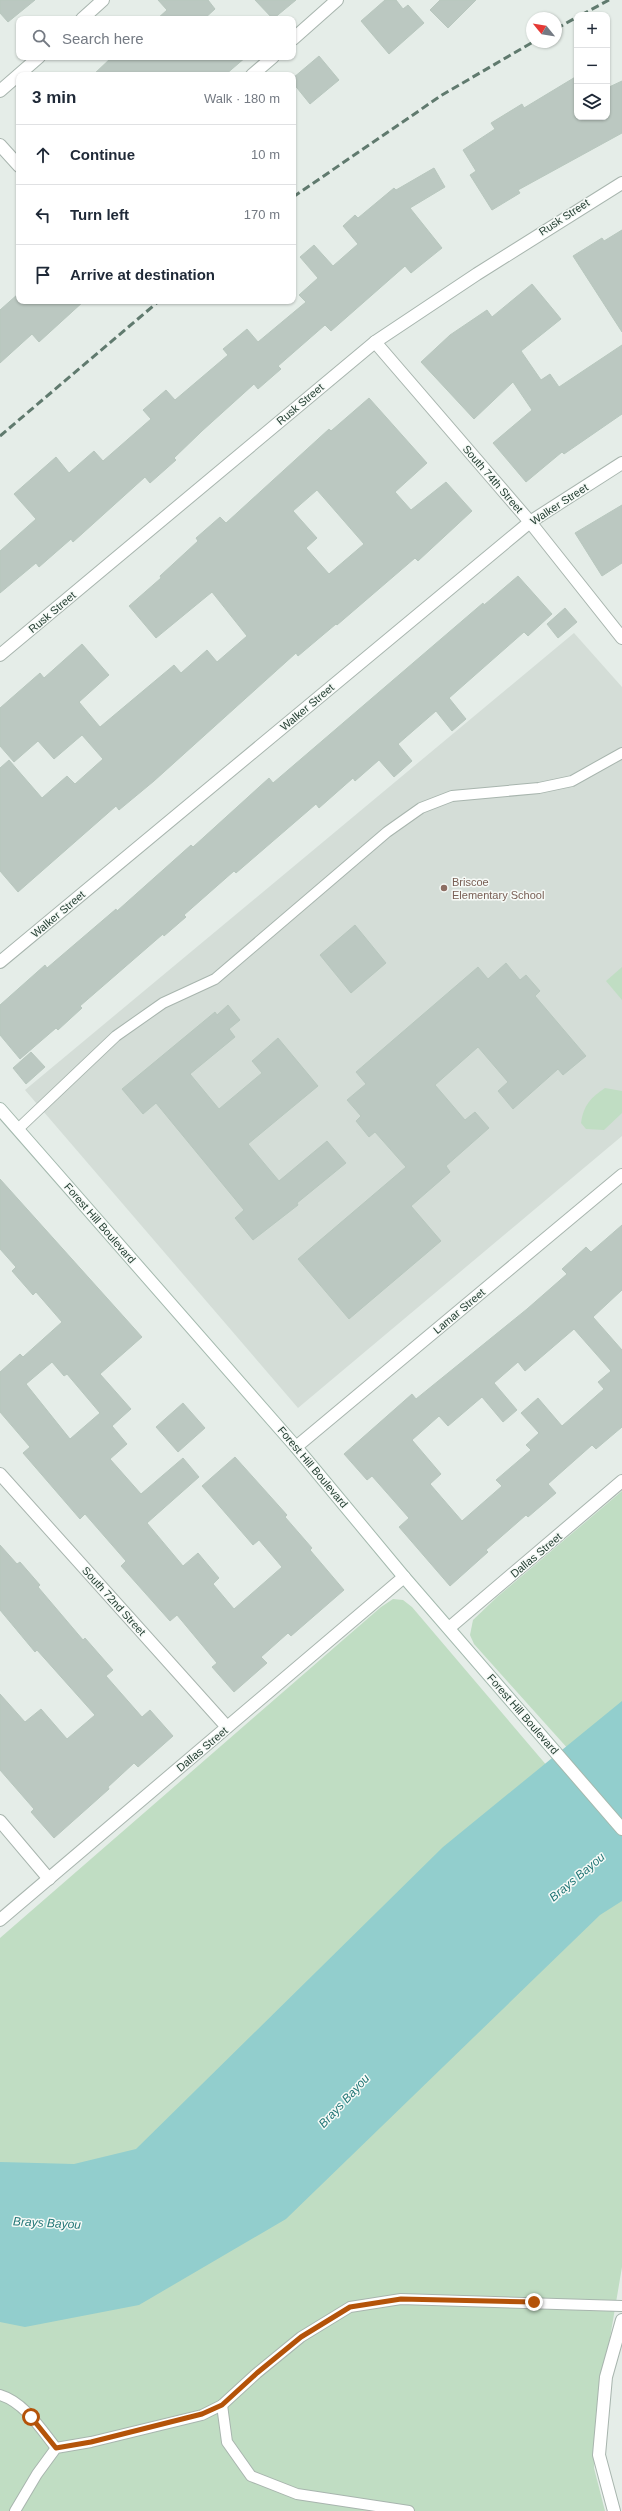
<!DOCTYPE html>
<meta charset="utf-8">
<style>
body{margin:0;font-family:Helvetica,sans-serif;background:#f6f6f7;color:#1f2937}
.controls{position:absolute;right:12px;top:12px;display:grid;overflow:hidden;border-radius:8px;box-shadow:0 1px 3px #0004}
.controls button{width:36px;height:36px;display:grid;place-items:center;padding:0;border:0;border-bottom:1px solid #e0e1e3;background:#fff;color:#1f2937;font:20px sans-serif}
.compass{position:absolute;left:526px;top:12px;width:36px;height:36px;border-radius:50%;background:#fff;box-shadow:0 1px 3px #0004;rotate:300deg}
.stop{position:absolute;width:12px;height:12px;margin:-9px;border:3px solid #b45309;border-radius:50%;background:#fff}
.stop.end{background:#b45309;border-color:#fff;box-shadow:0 1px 4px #0008}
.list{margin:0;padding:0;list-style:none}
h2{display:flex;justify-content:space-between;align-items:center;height:52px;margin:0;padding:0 16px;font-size:17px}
h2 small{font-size:13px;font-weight:400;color:#747a83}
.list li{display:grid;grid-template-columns:26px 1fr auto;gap:12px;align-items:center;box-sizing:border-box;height:60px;padding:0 16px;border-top:1px solid #e0e1e3}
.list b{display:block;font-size:15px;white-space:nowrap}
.list em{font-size:13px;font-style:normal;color:#747a83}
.icon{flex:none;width:22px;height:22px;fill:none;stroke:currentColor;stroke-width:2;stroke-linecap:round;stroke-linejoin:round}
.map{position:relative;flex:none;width:622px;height:2511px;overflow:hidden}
.search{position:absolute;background:#fff;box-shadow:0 1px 3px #0004;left:16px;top:16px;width:280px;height:44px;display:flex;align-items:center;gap:10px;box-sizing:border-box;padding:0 14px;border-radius:8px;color:#747a83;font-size:15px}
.panel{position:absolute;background:#fff;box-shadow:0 1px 3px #0004;left:16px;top:72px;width:280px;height:232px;border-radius:8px}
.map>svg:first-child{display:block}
.built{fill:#d4ddd7}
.green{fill:#c0ddc3}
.water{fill:#92cecd}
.building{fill:#bbc8c1;stroke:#b8c7be;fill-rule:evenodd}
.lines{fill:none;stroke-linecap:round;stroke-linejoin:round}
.lane-casing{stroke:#a8b5ae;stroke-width:12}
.street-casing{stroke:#a8b5ae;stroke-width:14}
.secondary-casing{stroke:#a4b9ae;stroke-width:14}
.lane{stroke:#fff;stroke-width:10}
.street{stroke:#fff;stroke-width:12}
.secondary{stroke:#fff;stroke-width:12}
.rail{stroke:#607a6e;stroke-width:3;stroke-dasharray:8 4;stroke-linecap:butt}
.route{stroke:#b45309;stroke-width:5}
.education-dot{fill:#8d6e63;stroke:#f6faf7;stroke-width:1.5}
.labels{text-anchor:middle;stroke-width:3;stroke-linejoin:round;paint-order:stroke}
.street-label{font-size:11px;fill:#253f33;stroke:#f6faf7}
.education-label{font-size:11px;fill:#785e54;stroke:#f6faf7;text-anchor:start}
.water-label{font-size:12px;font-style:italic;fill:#237777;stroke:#f6faf7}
</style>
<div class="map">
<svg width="622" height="2511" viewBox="0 0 622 2511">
<rect width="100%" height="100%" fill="#e5ede8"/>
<path class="built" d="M 574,633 L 622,687 L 622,1136 L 298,1408 L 25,1090 Z"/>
<g class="green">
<path d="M 622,967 L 622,1000 L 606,981 Z"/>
<path d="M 605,1088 L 622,1091 L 622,1113 L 604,1130 L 586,1129 L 581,1123 C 583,1106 591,1097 605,1088 Z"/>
<path d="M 622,1491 L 622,1809 L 474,1644 L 470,1635 L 473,1620 L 497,1597 Z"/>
<path d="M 393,1599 L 403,1600 L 412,1607 L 622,1854 L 622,2267 L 598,2409 L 594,2468 L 605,2511 L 0,2511 L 0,1938 L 381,1607 Z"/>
</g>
<path class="water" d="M 622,1701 L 622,1901 L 600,1915 L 286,2219 L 139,2305 L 25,2327 L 0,2322 L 0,2162 L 74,2164 L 136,2149 L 443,1847 Z"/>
<g class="building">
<path d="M 0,0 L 35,0 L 8,22 L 0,13 Z"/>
<path d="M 158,0 L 208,0 L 215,9 L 204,19 L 157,19 L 167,10 Z"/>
<path d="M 255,0 L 296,0 L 273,19 Z"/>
<path d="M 385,0 L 396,0 L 403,9 L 408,5 L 424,23 L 389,54 L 361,21 Z"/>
<path d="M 440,0 L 476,0 L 448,28 L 430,10 Z"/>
<path d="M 319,56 L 339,80 L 310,104 L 293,83 L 293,78 Z"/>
<path d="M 112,57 L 246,57 L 225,75 L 93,75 Z"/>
<path d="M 577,76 L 577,117 L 607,117 L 607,88 L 622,81 L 622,133 L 518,190 L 520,193 L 492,210 L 470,175 L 476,171 L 463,150 L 495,129 L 491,123 L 522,104 L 524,108 Z"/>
<path d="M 434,168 L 445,187 L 410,208 L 442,248 L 411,273 L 405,266 L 331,331 L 325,325 L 278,366 L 281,369 L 258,389 L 254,384 L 202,431 L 174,458 L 176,460 L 150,483 L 145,477 L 73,542 L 71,539 L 39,567 L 36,563 L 0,593 L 0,551 L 36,519 L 14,494 L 56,457 L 69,473 L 94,451 L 103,461 L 151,419 L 143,410 L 166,390 L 175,400 L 228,355 L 223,349 L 247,329 L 258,342 L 306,302 L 299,295 L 318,278 L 300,257 L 314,245 L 333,266 L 358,244 L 343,226 L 355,215 L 358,218 L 394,188 L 396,190 Z"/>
<path d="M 622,230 L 622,332 L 573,256 L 602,238 L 604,241 Z"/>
<path d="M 532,284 L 561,319 L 521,351 L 541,380 L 550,374 L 559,387 L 622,345 L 622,414 L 564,454 L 562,452 L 526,482 L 493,443 L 532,410 L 513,382 L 474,419 L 421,362 L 450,335 L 487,310 L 492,317 Z"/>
<path d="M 18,294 L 19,301 L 84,301 L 39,342 L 32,334 L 0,363 L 0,310 Z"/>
<path d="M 369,398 L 427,463 L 395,492 L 411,510 L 446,482 L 472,511 L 418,561 L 415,558 L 337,625 L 336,624 L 298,656 L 296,653 L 154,781 L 119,810 L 116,806 L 18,892 L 0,871 L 0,768 L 9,760 L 42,798 L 67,776 L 75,784 L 103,759 L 82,735 L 54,759 L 38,741 L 14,762 L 0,746 L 0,708 L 40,673 L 44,678 L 82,644 L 109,675 L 79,702 L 100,727 L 174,665 L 181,673 L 207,650 L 217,662 L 247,636 L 212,592 L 156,638 L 129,606 L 161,578 L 160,576 L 198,541 L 196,538 L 220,517 L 226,523 L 329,429 L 331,431 ZM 317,490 L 364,544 L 329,574 L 306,548 L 317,538 L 293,511 Z"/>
<path d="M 622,505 L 622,563 L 602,576 L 575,533 Z"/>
<path d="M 518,576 L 552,614 L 528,636 L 524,632 L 449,698 L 466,719 L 452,731 L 436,711 L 398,744 L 412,761 L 394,777 L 379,760 L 355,781 L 353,778 L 319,808 L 316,804 L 236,873 L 234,871 L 184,915 L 186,917 L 164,936 L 163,934 L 80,1006 L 82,1008 L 58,1030 L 56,1028 L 20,1059 L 0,1035 L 0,1005 L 45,965 L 47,968 L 116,909 L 117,911 L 191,845 L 193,847 L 269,778 L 273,783 L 483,603 L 484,605 Z"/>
<path d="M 565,608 L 577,622 L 558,638 L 547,624 Z"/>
<path d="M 355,925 L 386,963 L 351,993 L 320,955 Z"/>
<path d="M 506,963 L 520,980 L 526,975 L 540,991 L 535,996 L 586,1056 L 563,1075 L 558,1069 L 513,1109 L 498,1091 L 508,1082 L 478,1047 L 435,1085 L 465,1120 L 475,1112 L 489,1128 L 446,1166 L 450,1172 L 411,1206 L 441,1241 L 349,1319 L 298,1259 L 406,1167 L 375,1132 L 369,1137 L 356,1121 L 361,1116 L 347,1100 L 366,1084 L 356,1072 L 478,967 L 488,979 Z"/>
<path d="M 228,1005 L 240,1020 L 229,1029 L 235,1037 L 190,1074 L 219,1109 L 262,1073 L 252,1061 L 278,1038 L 318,1086 L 248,1144 L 279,1181 L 327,1141 L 346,1163 L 297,1203 L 298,1205 L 253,1240 L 235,1218 L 244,1210 L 156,1103 L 143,1114 L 122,1089 L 215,1012 L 217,1015 Z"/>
<path d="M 31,1052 L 45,1067 L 26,1084 L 13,1068 Z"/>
<path d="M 0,1179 L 142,1337 L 100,1374 L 131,1409 L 112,1426 L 127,1444 L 110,1459 L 141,1494 L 183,1458 L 199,1477 L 147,1523 L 183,1566 L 198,1553 L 219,1578 L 213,1584 L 234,1609 L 282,1567 L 259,1540 L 253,1545 L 202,1486 L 235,1457 L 287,1515 L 285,1517 L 312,1548 L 310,1550 L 344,1590 L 291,1636 L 288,1633 L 261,1657 L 267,1663 L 234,1692 L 212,1667 L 217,1663 L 177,1615 L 170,1621 L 121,1566 L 126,1561 L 85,1514 L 80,1519 L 23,1453 L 30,1447 L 0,1412 L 0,1372 L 20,1354 L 23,1357 L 62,1322 L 36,1292 L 33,1295 L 12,1271 L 16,1267 L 0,1249 ZM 52,1362 L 64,1376 L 67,1374 L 100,1413 L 70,1439 L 26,1384 Z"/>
<path d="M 622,1225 L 622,1290 L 593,1317 L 622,1350 L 622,1427 L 596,1449 L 592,1445 L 548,1484 L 556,1493 L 528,1517 L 526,1515 L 486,1550 L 488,1552 L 450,1586 L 399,1527 L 409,1518 L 372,1476 L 367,1480 L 344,1454 L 412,1394 L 416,1399 L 527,1309 L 567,1274 L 562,1269 L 586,1247 L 591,1252 ZM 574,1329 L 611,1371 L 598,1382 L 604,1389 L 562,1426 L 538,1398 L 521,1413 L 539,1433 L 526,1445 L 531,1450 L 496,1480 L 502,1486 L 462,1521 L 430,1484 L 441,1474 L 412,1440 L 439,1416 L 448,1426 L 482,1397 L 503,1422 L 517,1410 L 494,1383 L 518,1362 L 525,1371 Z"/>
<path d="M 183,1403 L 205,1428 L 178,1452 L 156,1427 Z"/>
<path d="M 0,1545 L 17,1564 L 20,1562 L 40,1585 L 38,1587 L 83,1640 L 85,1638 L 113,1670 L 106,1676 L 142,1717 L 150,1710 L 173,1736 L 138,1767 L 134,1763 L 108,1787 L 109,1789 L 54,1838 L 31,1812 L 34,1809 L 0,1770 L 0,1694 L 25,1722 L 41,1709 L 67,1739 L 95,1715 L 37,1650 L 35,1652 L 0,1610 Z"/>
</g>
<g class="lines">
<defs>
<g id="lane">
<path d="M 18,1129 L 116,1036 L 163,1003 L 215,979 L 387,832 L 421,808 L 452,796 L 539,788 L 572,781 L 622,753"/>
<path d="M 0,2395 C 24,2402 41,2429 56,2448"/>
<path d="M 222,2405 L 227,2442 L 251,2476 L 297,2494 L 409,2511"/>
<path d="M 15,2511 L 37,2474 L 56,2448 L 91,2442 L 202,2415 L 222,2405 L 257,2373 L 301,2337 L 350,2307 L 401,2299 L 622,2306"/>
</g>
<g id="street">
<path d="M 82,19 L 103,0"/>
<path d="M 293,39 L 337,0"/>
<path d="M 252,75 L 273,57"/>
<path d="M 0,91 L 39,57"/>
<path d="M 0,145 L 19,166"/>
<path d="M 375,342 L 530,522 L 622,638"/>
<path d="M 0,655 L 375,342 L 477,274 L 622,183"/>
<path d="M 0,962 L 530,522 L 622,463"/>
<path d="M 296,1447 L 622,1175"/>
<path d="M 0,1474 L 227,1727"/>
<path d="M 449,1628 L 622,1481"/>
<path d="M 0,1821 L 49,1879"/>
<path d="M 0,1920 L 404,1577"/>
<path d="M 614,2511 L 599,2455 L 606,2377 L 622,2320"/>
</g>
<path id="secondary" d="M 0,1109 L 296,1447 L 404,1577 L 622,1829"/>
</defs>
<use href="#lane" class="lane-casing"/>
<use href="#street" class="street-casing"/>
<use href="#secondary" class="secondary-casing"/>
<use href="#lane" class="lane"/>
<use href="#street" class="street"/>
<use href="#secondary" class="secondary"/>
<g class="rail">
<path d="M 581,15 L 609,0"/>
<path d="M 556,29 L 577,17"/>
<path d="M 293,197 L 442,95 L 533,42"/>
<path d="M 0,436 L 159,301"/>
</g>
</g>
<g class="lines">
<path class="route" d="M 31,2417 L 56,2448 L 91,2442 L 202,2414 L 222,2405 L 257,2373 L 301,2337 L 350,2307 L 401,2299 L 534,2302"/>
</g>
<circle class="education-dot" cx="444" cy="888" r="4"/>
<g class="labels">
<g class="street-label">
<text transform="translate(564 217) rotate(-33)" y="4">Rusk Street</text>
<text transform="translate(300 404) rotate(-40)" y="4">Rusk Street</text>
<text transform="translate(493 479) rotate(49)" y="4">South 74th Street</text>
<text transform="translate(559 504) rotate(-33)" y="4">Walker Street</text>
<text transform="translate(52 612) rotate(-40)" y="4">Rusk Street</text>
<text transform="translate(307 707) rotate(-40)" y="4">Walker Street</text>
<text transform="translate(58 914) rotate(-40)" y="4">Walker Street</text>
<text transform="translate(100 1223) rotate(49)" y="4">Forest Hill Boulevard</text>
<text transform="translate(459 1311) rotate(-40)" y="4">Lamar Street</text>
<text transform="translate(313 1467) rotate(50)" y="4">Forest Hill Boulevard</text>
<text transform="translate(536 1555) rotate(-40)" y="4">Dallas Street</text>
<text transform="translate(114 1601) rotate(48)" y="4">South 72nd Street</text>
<text transform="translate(523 1714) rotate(49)" y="4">Forest Hill Boulevard</text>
<text transform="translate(202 1749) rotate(-40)" y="4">Dallas Street</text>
</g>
<g class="education-label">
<text x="452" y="886">Briscoe<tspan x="452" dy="13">Elementary School</tspan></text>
</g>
<g class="water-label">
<text transform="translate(577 1877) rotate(-40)" y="4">Brays Bayou</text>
<text transform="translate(344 2101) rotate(-47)" y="4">Brays Bayou</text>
<text transform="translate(47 2223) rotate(3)" y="4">Brays Bayou</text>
</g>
</g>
</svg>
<div class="controls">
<button>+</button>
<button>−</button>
<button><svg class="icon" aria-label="layers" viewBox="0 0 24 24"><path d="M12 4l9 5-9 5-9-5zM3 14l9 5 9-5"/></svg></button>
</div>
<svg class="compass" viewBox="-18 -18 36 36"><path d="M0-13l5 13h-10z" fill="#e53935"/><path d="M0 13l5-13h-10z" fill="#747a83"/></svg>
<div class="stop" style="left:31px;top:2417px"></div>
<div class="stop end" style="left:534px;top:2302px"></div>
<div class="search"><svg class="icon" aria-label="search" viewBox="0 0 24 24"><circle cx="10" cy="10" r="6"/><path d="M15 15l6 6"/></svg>Search here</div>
<section class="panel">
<h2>3 min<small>Walk · 180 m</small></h2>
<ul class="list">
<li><svg class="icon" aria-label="ahead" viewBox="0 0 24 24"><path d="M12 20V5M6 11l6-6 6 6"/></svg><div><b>Continue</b></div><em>10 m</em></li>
<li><svg class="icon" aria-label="left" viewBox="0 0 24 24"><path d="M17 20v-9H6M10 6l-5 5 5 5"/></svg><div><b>Turn left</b></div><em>170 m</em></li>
<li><svg class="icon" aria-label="arrive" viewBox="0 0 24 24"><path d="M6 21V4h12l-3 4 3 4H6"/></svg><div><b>Arrive at destination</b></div></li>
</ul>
</section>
</div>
